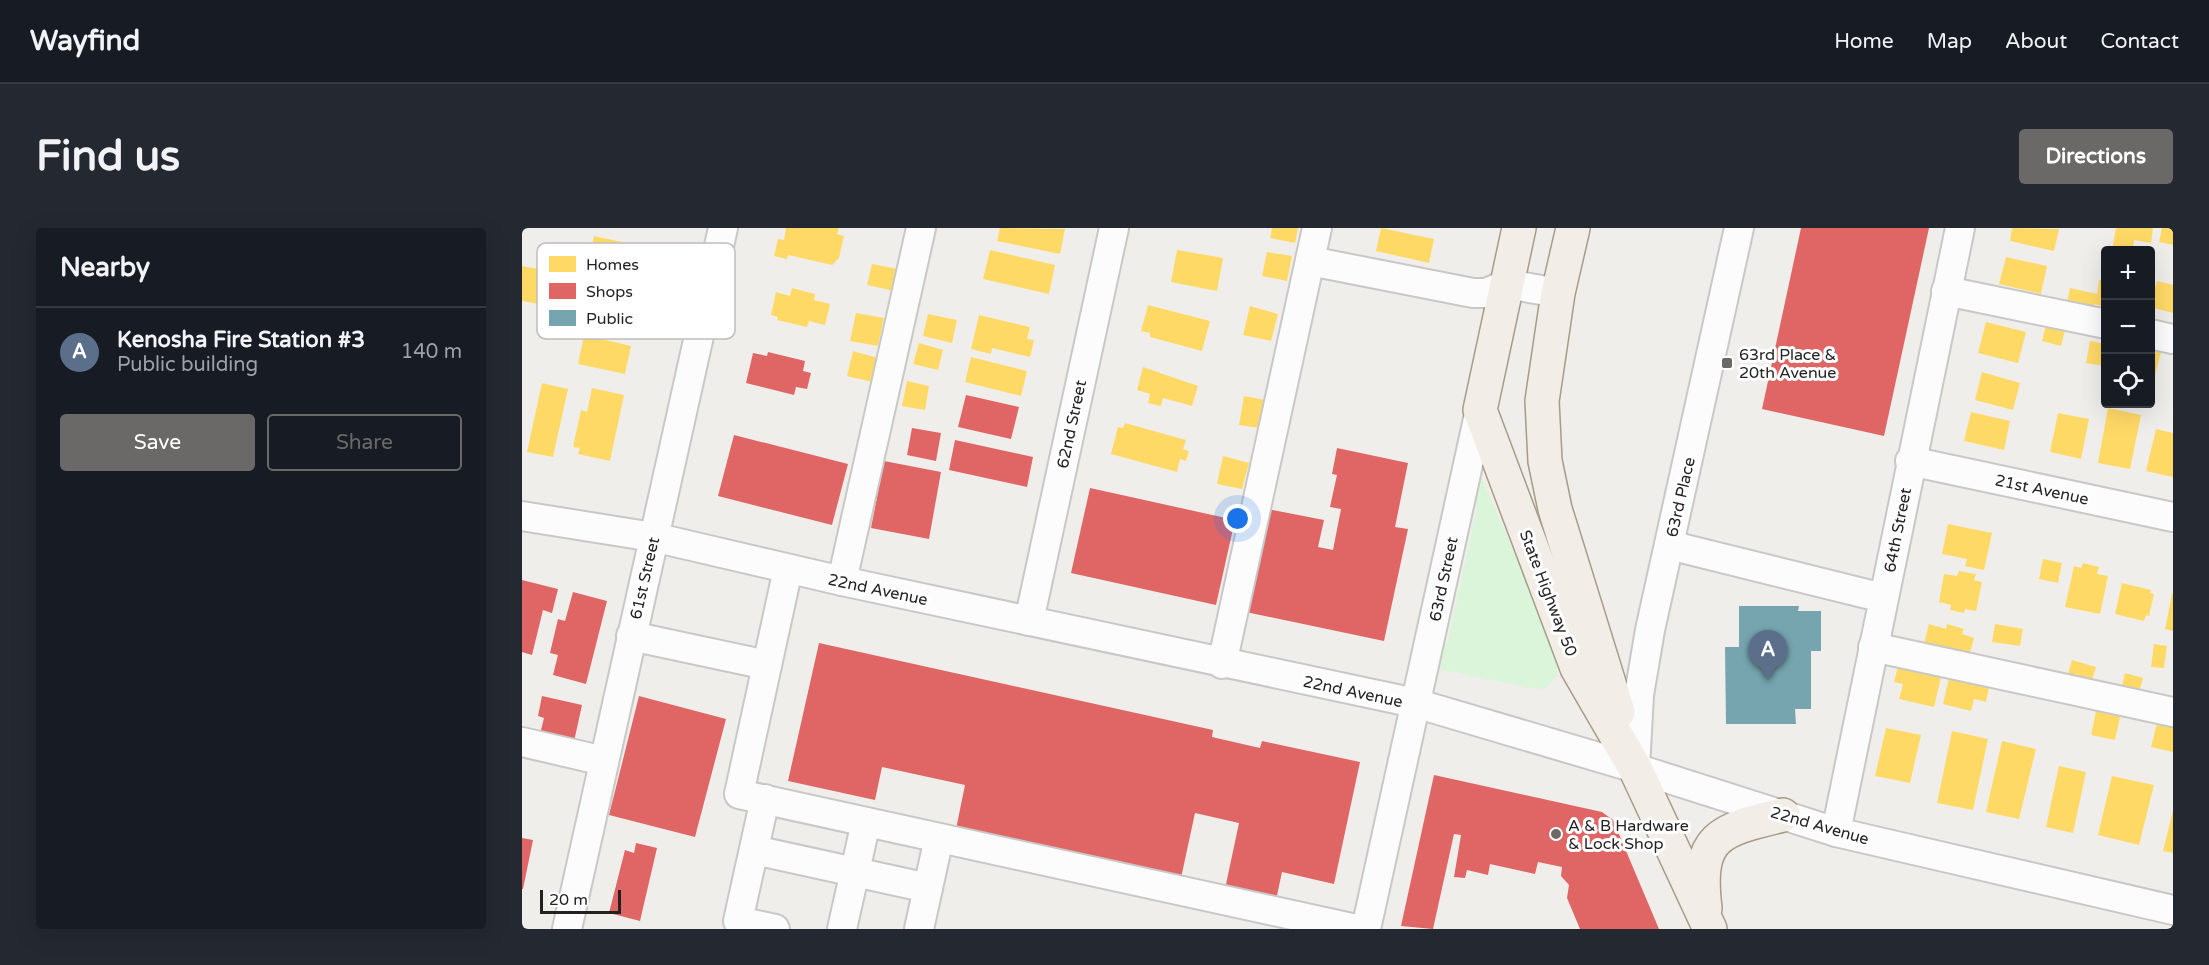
<!DOCTYPE html>
<meta charset="utf-8">
<style>
body{margin:0;font-family:"Varela Round",sans-serif;background:#242831;color:#f1f3f6}
.controls{position:absolute;right:18px;top:18px;display:grid;overflow:hidden;border-radius:6px;box-shadow:0 6px 24px #0002}
.controls button{width:54px;height:54px;display:grid;place-items:center;padding:0;border:0;border-bottom:2px solid #363941;background:#171b24;color:#f1f3f6;font:30px sans-serif}
.scale{position:absolute;left:18px;bottom:15px;width:81px;box-sizing:border-box;padding-left:6px;border:3px solid #222;border-top:0;font-size:16px;line-height:21px;white-space:nowrap;color:#222;-webkit-text-stroke:4px #fff;paint-order:stroke}
.you{position:absolute;left:716px;top:291px;width:21px;height:21px;margin:-15px;border:4px solid #fff;border-radius:50%;background:#1a73e8;box-shadow:0 0 0 9px #1a73e833}
.badge{display:grid;place-items:center;width:39px;height:39px;border-radius:50%;background:#6a6968;color:#fff;font-size:20px;font-weight:700}
.pin{position:absolute;translate:-50% -50px;filter:drop-shadow(0 2px 3px #0008)}
.pin::after{content:'';position:absolute;top:32px;width:21px;height:18px;background:inherit;clip-path:polygon(0 0,100% 0,50% 100%)}
.list{margin:0;padding:0;list-style:none}
h2{display:flex;justify-content:space-between;align-items:center;height:78px;margin:0;padding:0 24px;font-size:26px}
h2 small{font-size:20px;font-weight:400;color:#9ea1a6}
.list li{display:grid;grid-template-columns:39px 1fr auto;gap:18px;align-items:center;box-sizing:border-box;height:90px;padding:0 24px;border-top:2px solid #363941}
.list b{display:block;font-size:22px;white-space:nowrap}
.list p{margin:0;font-size:20px;white-space:nowrap;color:#9ea1a6}
.list em{font-size:20px;font-style:normal;color:#9ea1a6}
.actions{display:flex;gap:12px;padding:18px 24px}
.actions a{flex:1;padding:14px 0;border:2px solid #6a6968;border-radius:6px;text-align:center;font-size:21px;color:#6a6968}
.actions .main{background:#6a6968;color:#fff}
.icon{flex:none;width:33px;height:33px;fill:none;stroke:currentColor;stroke-width:2;stroke-linecap:round;stroke-linejoin:round}
.map{position:relative;flex:none;width:1651px;height:701px;overflow:hidden;border-radius:6px}
header{display:flex;align-items:center;gap:36px;box-sizing:border-box;height:84px;padding:0 30px;background:#171b24;border-bottom:2px solid #363941}
header strong{font-size:28px}
nav{display:flex;gap:33px;margin-inline-start:auto;font-size:21px}
.intro{display:flex;align-items:center;justify-content:space-between;box-sizing:border-box;height:144px;padding:0 36px}
h1{margin:0;font-size:42px}
.button{padding:15px 27px;border-radius:6px;background:#6a6968;color:#fff;font-size:21px;font-weight:700}
main{display:flex;gap:36px;padding:0 36px}
aside{flex:1;background:#171b24;border-radius:6px;box-shadow:0 6px 24px #0002}
.map>svg:first-child{display:block}
.park{fill:#daf5da}
.homes{fill:#ffd966}
.shops{fill:#e06666}
.public{fill:#76a5af}
.lines{fill:none;stroke-linecap:round;stroke-linejoin:round}
.minor-casing{stroke:#c9c8c7;stroke-width:32}
.major-casing{stroke:#a79c86;stroke-width:36}
.minor{stroke:#fdfcfc;stroke-width:28}
.major{stroke:#f3ede7;stroke-width:33}
.poi-dot{fill:#6a6968;stroke:#fff;stroke-width:2}
.labels{text-anchor:middle;stroke-width:6;stroke-linejoin:round;paint-order:stroke}
.poi-label{font-size:16px;fill:#222;stroke:#fff;text-anchor:start}
.street-label{font-size:16px;fill:#222;stroke:#fff}
.key{fill:#fff;stroke:#bdbdbd;stroke-width:1.5}
.key-label{font-size:16px;fill:#222}
</style>
<header>
<strong>Wayfind</strong>
<nav><a>Home</a><a>Map</a><a>About</a><a>Contact</a></nav>
</header>
<div class="intro"><h1>Find us</h1><a class="button">Directions</a></div>
<main>
<aside>
<h2>Nearby<small></small></h2>
<ul class="list">
<li><span class="badge" style="background:#5c6f8a">A</span><div><b>Kenosha Fire Station #3</b><p>Public building</p></div><em>140 m</em></li>
</ul>
<div class="actions"><a class="main">Save</a><a>Share</a></div>
</aside>
<div class="map">
<svg width="1651" height="701" viewBox="0 0 1651 701">
<rect width="100%" height="100%" fill="#f0eeeb"/>
<path class="park" d="M 952,249 L 960,250 L 1037,428 C 1038,445 1034,454 1019,462 L 916,441 L 919,419 L 925,416 L 955,280 L 948,273 Z"/>
<g class="homes">
<path d="M 264,0 L 317,0 L 315,6 L 322,8 L 317,30 L 310,37 L 266,27 L 265,31 L 252,28 L 256,11 L 262,12 Z"/>
<path d="M 478,0 L 543,1 L 538,26 L 475,13 Z"/>
<path d="M 750,0 L 776,0 L 773,15 L 748,10 Z"/>
<path d="M 859,0 L 912,11 L 907,35 L 854,23 Z"/>
<path d="M 1490,0 L 1537,1 L 1532,23 L 1488,13 Z"/>
<path d="M 1594,0 L 1631,0 L 1629,15 L 1612,12 L 1611,22 L 1590,22 Z"/>
<path d="M 1640,0 L 1651,0 L 1651,17 L 1637,14 Z"/>
<path d="M 72,8 L 128,20 L 122,50 L 66,38 Z"/>
<path d="M 468,22 L 533,37 L 527,66 L 461,51 Z"/>
<path d="M 655,22 L 701,30 L 695,63 L 649,54 Z"/>
<path d="M 745,24 L 770,28 L 765,53 L 740,48 Z"/>
<path d="M 1484,29 L 1525,38 L 1519,66 L 1477,56 Z"/>
<path d="M 350,36 L 376,41 L 372,63 L 345,57 Z"/>
<path d="M 0,38 L 45,46 L 38,80 L 0,73 Z"/>
<path d="M 1577,52 L 1584,53 L 1584,79 L 1572,76 L 1569,89 L 1543,84 L 1548,60 L 1575,66 Z"/>
<path d="M 1635,53 L 1651,57 L 1651,85 L 1628,79 Z"/>
<path d="M 270,60 L 293,66 L 292,72 L 308,76 L 303,97 L 287,93 L 285,99 L 255,92 L 256,89 L 249,87 L 254,64 L 268,68 Z"/>
<path d="M 626,77 L 688,93 L 680,123 L 628,109 L 628,105 L 619,103 Z"/>
<path d="M 728,78 L 756,86 L 749,113 L 721,107 Z"/>
<path d="M 334,85 L 362,90 L 356,118 L 328,113 Z"/>
<path d="M 406,86 L 435,92 L 430,115 L 401,108 Z"/>
<path d="M 457,87 L 508,99 L 505,111 L 512,112 L 508,129 L 470,120 L 469,126 L 449,121 Z"/>
<path d="M 1464,94 L 1504,104 L 1496,135 L 1456,125 Z"/>
<path d="M 1524,97 L 1543,102 L 1539,118 L 1520,113 Z"/>
<path d="M 62,107 L 109,118 L 103,146 L 56,136 Z"/>
<path d="M 1568,113 L 1584,116 L 1584,138 L 1564,135 Z"/>
<path d="M 397,115 L 421,122 L 416,142 L 391,136 Z"/>
<path d="M 1628,121 L 1639,124 L 1631,155 L 1628,154 Z"/>
<path d="M 331,123 L 356,130 L 350,154 L 325,148 Z"/>
<path d="M 449,129 L 505,143 L 499,168 L 443,154 Z"/>
<path d="M 621,139 L 676,158 L 670,178 L 641,170 L 639,178 L 626,175 L 628,166 L 615,162 Z"/>
<path d="M 1460,144 L 1498,155 L 1491,182 L 1453,172 Z"/>
<path d="M 385,153 L 407,158 L 403,182 L 380,178 Z"/>
<path d="M 20,155 L 46,161 L 31,229 L 5,224 Z"/>
<path d="M 70,160 L 102,167 L 88,233 L 56,226 L 58,220 L 51,219 L 59,182 L 65,184 Z"/>
<path d="M 722,168 L 743,172 L 737,200 L 717,197 Z"/>
<path d="M 1586,180 L 1619,187 L 1608,241 L 1576,235 Z"/>
<path d="M 1449,184 L 1488,193 L 1482,222 L 1442,213 Z"/>
<path d="M 1536,185 L 1567,191 L 1559,231 L 1528,224 Z"/>
<path d="M 603,195 L 664,212 L 661,221 L 667,223 L 664,233 L 658,231 L 655,244 L 589,226 L 596,199 L 601,200 Z"/>
<path d="M 1634,201 L 1651,205 L 1651,249 L 1624,243 Z"/>
<path d="M 701,228 L 727,235 L 720,261 L 695,256 Z"/>
<path d="M 1426,296 L 1470,305 L 1462,342 L 1443,338 L 1445,331 L 1420,326 Z"/>
<path d="M 1521,331 L 1540,335 L 1536,355 L 1517,351 Z"/>
<path d="M 1561,335 L 1577,339 L 1575,346 L 1586,348 L 1578,386 L 1543,379 L 1552,338 L 1559,340 Z"/>
<path d="M 1437,343 L 1454,346 L 1452,352 L 1460,354 L 1454,383 L 1443,381 L 1442,385 L 1428,382 L 1429,377 L 1417,374 L 1422,346 L 1435,348 Z"/>
<path d="M 1600,355 L 1629,362 L 1628,365 L 1632,366 L 1627,388 L 1624,387 L 1622,393 L 1593,386 Z"/>
<path d="M 1650,366 L 1651,366 L 1651,403 L 1643,401 Z"/>
<path d="M 1407,396 L 1424,401 L 1425,396 L 1442,401 L 1440,406 L 1452,410 L 1445,436 L 1400,424 Z"/>
<path d="M 1473,396 L 1501,401 L 1498,418 L 1470,414 Z"/>
<path d="M 1632,416 L 1645,418 L 1642,440 L 1629,439 Z"/>
<path d="M 1550,432 L 1574,439 L 1567,463 L 1543,456 Z"/>
<path d="M 1376,438 L 1419,449 L 1412,479 L 1377,471 L 1381,456 L 1372,454 Z"/>
<path d="M 1603,445 L 1621,450 L 1615,471 L 1598,466 Z"/>
<path d="M 1427,450 L 1467,459 L 1464,474 L 1452,471 L 1449,483 L 1421,476 Z"/>
<path d="M 1574,483 L 1598,489 L 1593,512 L 1569,507 Z"/>
<path d="M 1635,495 L 1651,499 L 1651,524 L 1629,519 Z"/>
<path d="M 1364,500 L 1399,507 L 1388,555 L 1353,548 Z"/>
<path d="M 1430,503 L 1466,511 L 1451,582 L 1415,575 Z"/>
<path d="M 1480,513 L 1514,521 L 1497,591 L 1464,584 Z"/>
<path d="M 1537,538 L 1564,544 L 1551,605 L 1524,599 Z"/>
<path d="M 1590,548 L 1632,557 L 1617,617 L 1576,607 Z"/>
<path d="M 1651,582 L 1651,625 L 1641,623 Z"/>
</g>
<g class="shops">
<path d="M 1279,0 L 1407,0 L 1362,208 L 1240,181 Z"/>
<path d="M 246,124 L 283,133 L 281,143 L 289,145 L 285,161 L 274,159 L 272,167 L 224,155 L 231,125 L 245,128 Z"/>
<path d="M 444,167 L 497,179 L 489,211 L 436,199 Z"/>
<path d="M 390,200 L 419,205 L 414,233 L 385,227 Z"/>
<path d="M 212,207 L 326,236 L 310,297 L 196,268 Z"/>
<path d="M 433,212 L 511,229 L 505,259 L 427,242 Z"/>
<path d="M 815,220 L 886,235 L 873,299 L 886,301 L 862,413 L 719,383 L 741,280 L 802,292 L 796,319 L 811,322 L 819,281 L 808,279 L 815,247 L 810,246 Z"/>
<path d="M 362,233 L 419,244 L 407,311 L 349,300 Z"/>
<path d="M 568,260 L 713,292 L 694,377 L 549,345 Z"/>
<path d="M 0,352 L 36,361 L 30,385 L 21,382 L 10,427 L 0,424 Z"/>
<path d="M 51,364 L 85,373 L 64,456 L 31,447 L 36,427 L 28,425 L 36,391 L 43,393 Z"/>
<path d="M 297,415 L 691,502 L 690,509 L 738,520 L 740,513 L 838,534 L 812,656 L 760,644 L 754,672 L 703,661 L 717,595 L 673,585 L 659,650 L 434,601 L 443,557 L 360,539 L 353,572 L 266,553 Z"/>
<path d="M 20,468 L 60,477 L 51,518 L 17,510 L 22,490 L 16,488 Z"/>
<path d="M 117,468 L 204,491 L 173,609 L 87,587 Z"/>
<path d="M 912,547 L 1080,584 L 1091,592 L 1137,701 L 1058,701 L 1045,670 L 1047,657 L 1039,648 L 1040,639 L 1016,634 L 1013,646 L 968,636 L 966,647 L 945,642 L 943,650 L 932,649 L 939,607 L 932,606 L 911,701 L 879,698 Z"/>
<path d="M 0,610 L 11,612 L 1,661 L 0,661 Z"/>
<path d="M 114,615 L 135,620 L 118,693 L 87,685 L 103,622 L 112,625 Z"/>
</g>
<path class="public" d="M 1217,378 L 1277,378 L 1276,383 L 1299,383 L 1299,423 L 1289,423 L 1289,481 L 1273,481 L 1274,496 L 1204,496 L 1203,419 L 1217,419 Z"/>
<g class="lines">
<defs>
<g id="minor">
<path d="M 788,33 L 951,65 L 964,65 L 985,56 L 1036,65"/>
<path d="M 1424,63 L 1584,96"/>
<path d="M 1628,106 L 1651,111"/>
<path d="M 1388,233 L 1651,289"/>
<path d="M 0,288 L 131,309 L 320,353 L 893,475 L 1113,540 L 1314,604 L 1651,682"/>
<path d="M 1147,317 L 1361,370"/>
<path d="M 266,341 L 217,566 L 834,701"/>
<path d="M 320,353 L 399,0"/>
<path d="M 507,393 L 592,0"/>
<path d="M 109,408 L 245,437"/>
<path d="M 1351,419 L 1651,484"/>
<path d="M 700,436 L 795,0"/>
<path d="M 0,514 L 82,533"/>
<path d="M 1113,540 L 1117,467 L 1128,402 L 1217,0"/>
<path d="M 243,571 L 216,693 L 253,701"/>
<path d="M 1314,604 L 1438,0"/>
<path d="M 232,622 L 406,660"/>
<path d="M 45,701 L 201,0"/>
<path d="M 320,701 L 344,594"/>
<path d="M 397,701 L 417,610"/>
<path d="M 844,701 L 958,182"/>
</g>
<g id="major">
<path d="M 997,0 L 958,182 L 1055,440 L 1113,540 L 1188,701"/>
<path d="M 1051,0 L 1036,65 L 1020,173 L 1023,233 L 1033,281 L 1096,484"/>
<path d="M 1183,680 C 1174,607 1198,602 1261,587"/>
</g>
</defs>
<use href="#minor" class="minor-casing"/>
<use href="#major" class="major-casing"/>
<use href="#minor" class="minor"/>
<use href="#major" class="major"/>
</g>
<g class="poi-dot">
<rect x="1199" y="129" width="12" height="12" rx="3"/>
<circle cx="1034" cy="606" r="6"/>
</g>
<g class="labels">
<g class="poi-label">
<text x="1217" y="132">63rd Place &amp;<tspan x="1217" dy="18">20th Avenue</tspan></text>
<text x="1046" y="603">A &amp; B Hardware<tspan x="1046" dy="18">&amp; Lock Shop</tspan></text>
</g>
<g class="street-label">
<text transform="translate(549 196) rotate(-78)" y="6">62nd Street</text>
<text transform="translate(1520 261) rotate(12)" y="6">21st Avenue</text>
<text transform="translate(1158 269) rotate(-77)" y="6">63rd Place</text>
<text transform="translate(1375 302) rotate(-79)" y="6">64th Street</text>
<text transform="translate(122 350) rotate(-77)" y="6">61st Street</text>
<text transform="translate(921 351) rotate(-78)" y="6">63rd Street</text>
<text transform="translate(356 361) rotate(12)" y="6">22nd Avenue</text>
<text transform="translate(1027 365) rotate(69)" y="6">State Highway 50</text>
<text transform="translate(831 463) rotate(12)" y="6">22nd Avenue</text>
<text transform="translate(1298 597) rotate(16)" y="6">22nd Avenue</text>
</g>
</g>
<rect x="15" y="15" width="198" height="96" rx="9" class="key"/>
<rect x="27" y="28" width="27" height="16" fill="#ffd966"/>
<rect x="27" y="55" width="27" height="16" fill="#e06666"/>
<rect x="27" y="82" width="27" height="16" fill="#76a5af"/>
<g class="key-label">
<text x="64" y="42">Homes</text>
<text x="64" y="69">Shops</text>
<text x="64" y="96">Public</text>
</g>
</svg>
<div class="controls">
<button>+</button>
<button>−</button>
<button><svg class="icon" aria-label="locate" viewBox="0 0 24 24"><circle cx="12" cy="12" r="6"/><path d="M12 2v4M12 18v4M2 12h4M18 12h4"/></svg></button>
</div>
<div class="scale">20 m</div>
<div class="you"></div>
<div class="pin badge" style="left:1246px;top:452px;background:#5c6f8a">A</div>
</div>
</main>
